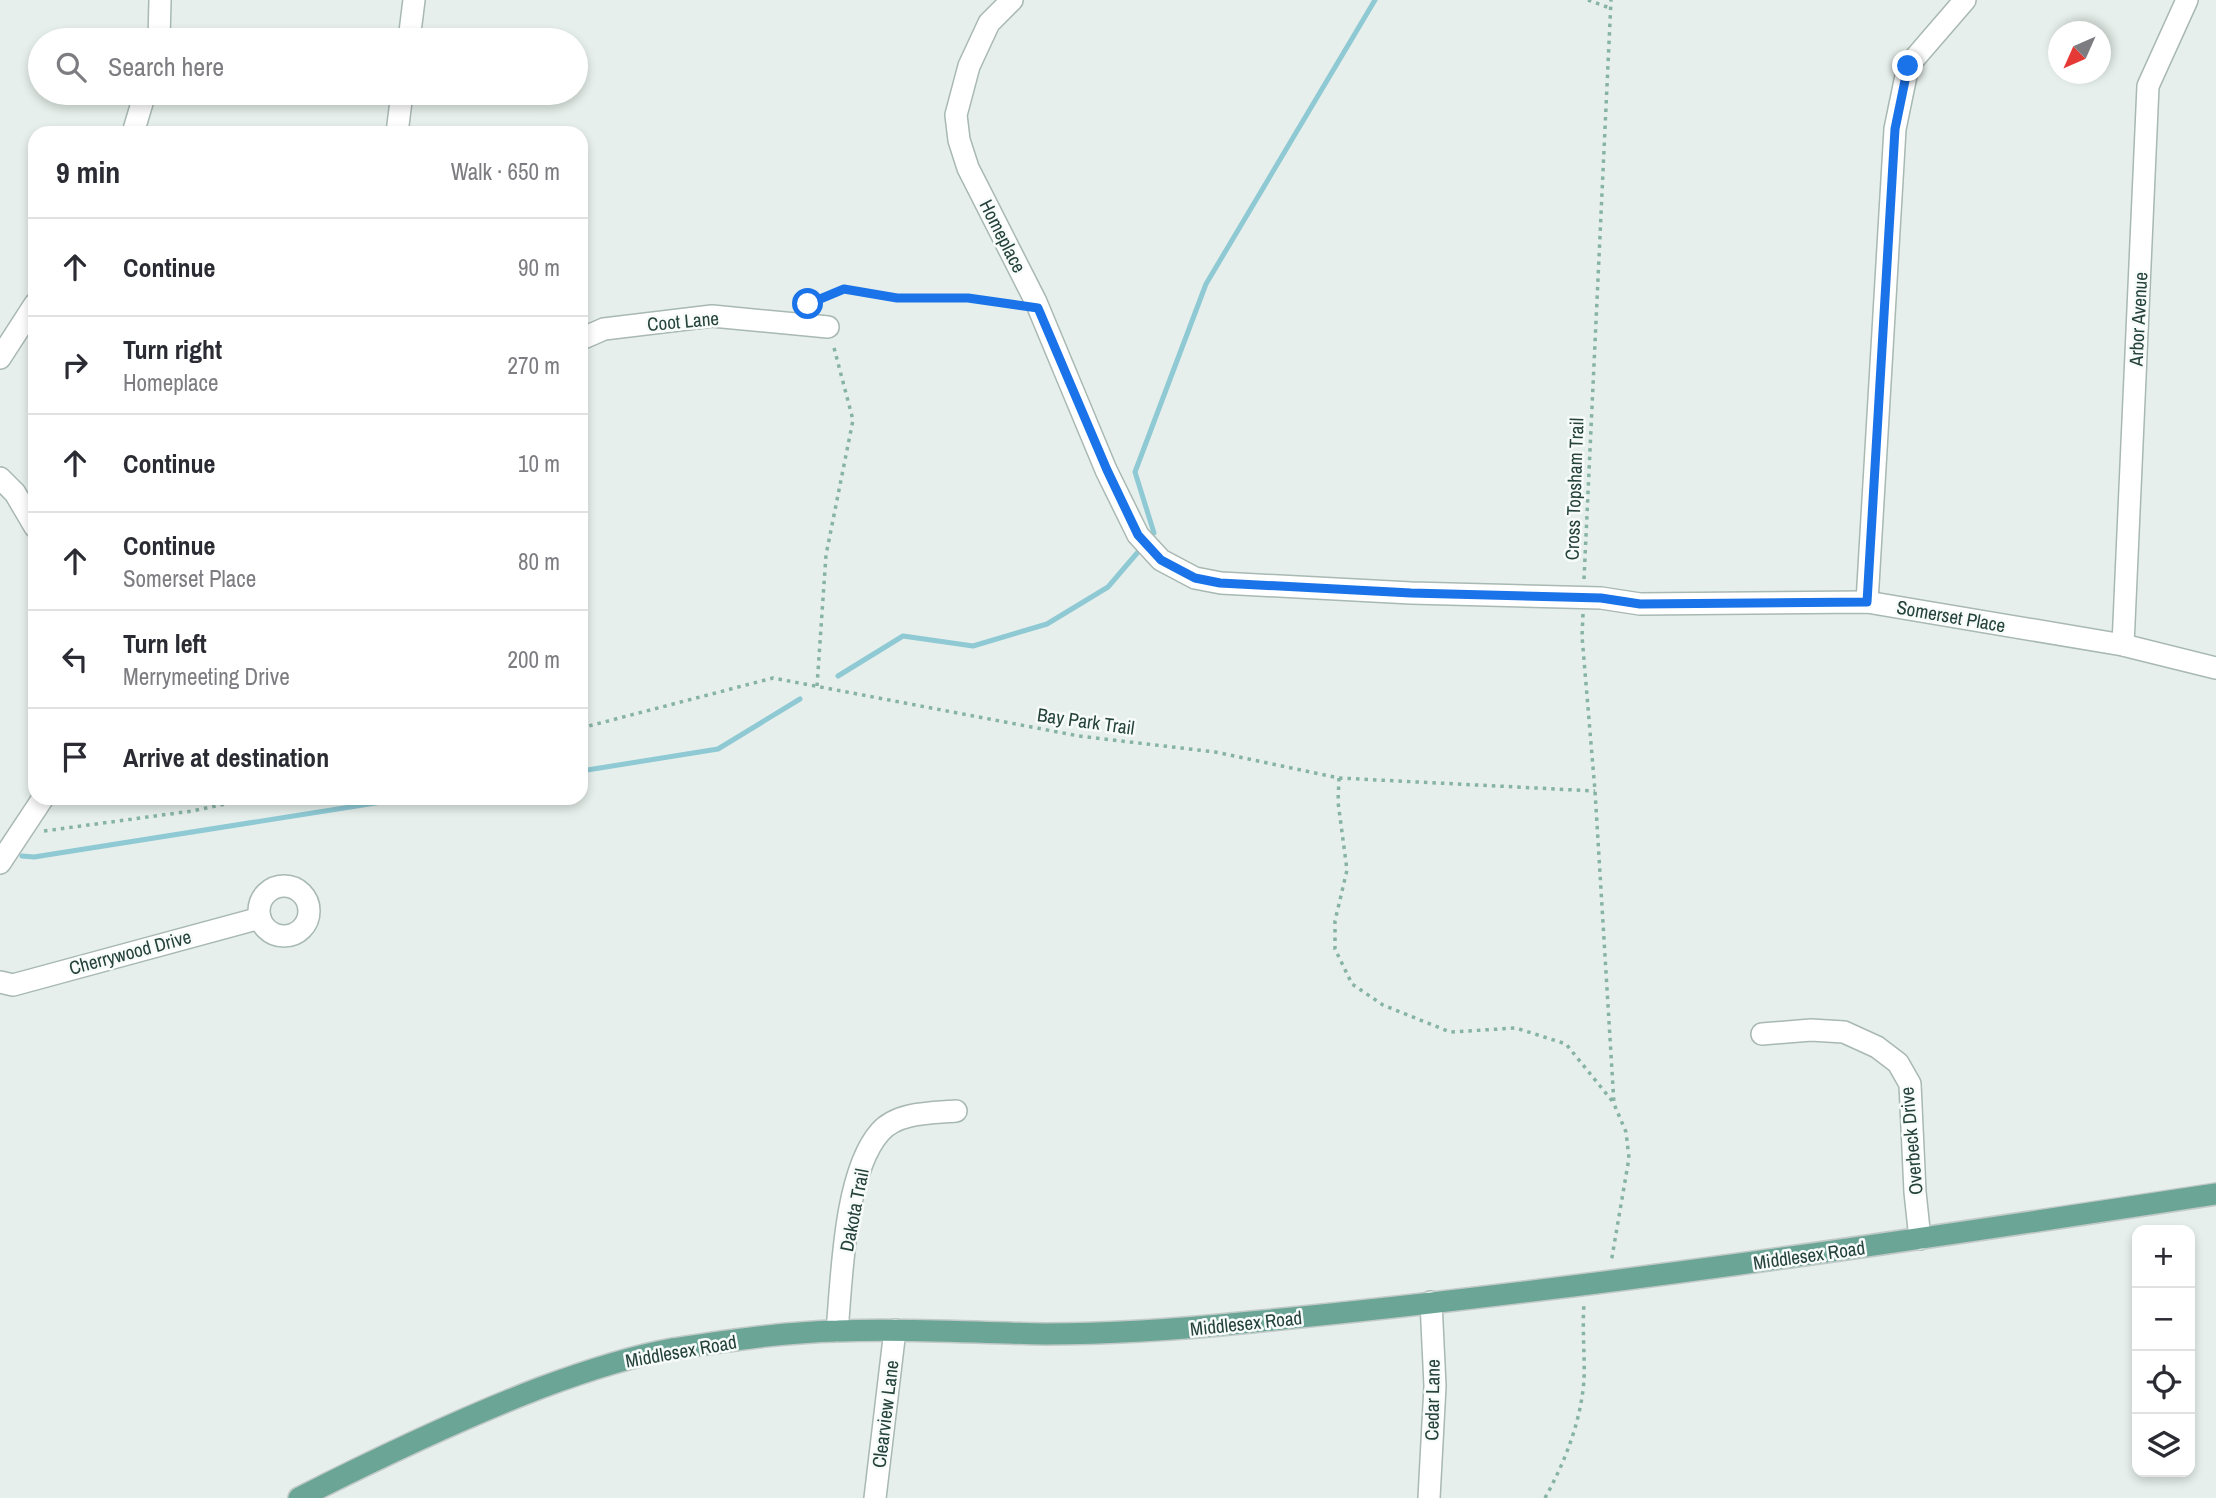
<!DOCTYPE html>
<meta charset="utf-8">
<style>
body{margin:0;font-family:"Archivo Narrow",sans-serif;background:#f7f7f7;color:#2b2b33}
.controls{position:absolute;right:21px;bottom:21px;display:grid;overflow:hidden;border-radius:14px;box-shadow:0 4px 10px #0003}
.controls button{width:63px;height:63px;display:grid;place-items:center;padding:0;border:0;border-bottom:2px solid #e1e1e2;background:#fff;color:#2b2b33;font:35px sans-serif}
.compass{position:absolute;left:2048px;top:21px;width:63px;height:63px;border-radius:50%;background:#fff;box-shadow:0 4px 10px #0003;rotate:225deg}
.stop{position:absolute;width:21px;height:21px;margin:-16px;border:5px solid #1a73e8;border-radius:50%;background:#fff}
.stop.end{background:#1a73e8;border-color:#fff;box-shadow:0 2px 7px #0008}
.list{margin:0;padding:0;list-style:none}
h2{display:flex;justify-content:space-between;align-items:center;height:91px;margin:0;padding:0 28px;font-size:30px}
h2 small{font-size:23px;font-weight:400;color:#7c7c81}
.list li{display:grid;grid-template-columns:46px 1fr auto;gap:21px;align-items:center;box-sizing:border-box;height:98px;padding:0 28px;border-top:2px solid #e1e1e2}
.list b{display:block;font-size:26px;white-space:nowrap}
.list p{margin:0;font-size:23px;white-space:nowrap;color:#7c7c81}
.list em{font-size:23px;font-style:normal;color:#7c7c81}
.icon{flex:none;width:38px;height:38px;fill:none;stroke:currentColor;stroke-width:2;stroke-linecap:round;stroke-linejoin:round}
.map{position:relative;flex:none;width:2216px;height:1498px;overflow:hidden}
.search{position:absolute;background:#fff;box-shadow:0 4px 10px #0003;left:28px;top:28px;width:560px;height:77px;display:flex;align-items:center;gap:18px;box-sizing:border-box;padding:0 24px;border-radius:38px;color:#7c7c81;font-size:26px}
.panel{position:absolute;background:#fff;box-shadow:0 4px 10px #0003;left:28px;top:126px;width:560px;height:679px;border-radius:21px}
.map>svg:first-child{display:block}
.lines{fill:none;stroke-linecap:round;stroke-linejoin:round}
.stream{stroke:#8ec9d4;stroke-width:5}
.minor-casing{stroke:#a8b8b2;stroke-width:24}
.major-casing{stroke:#c2cac8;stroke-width:24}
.path{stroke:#86b3a5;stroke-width:3.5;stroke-dasharray:3.5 5;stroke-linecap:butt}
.minor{stroke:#fff;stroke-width:21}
.major{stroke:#6aa596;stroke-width:21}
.route{stroke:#1a73e8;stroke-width:9}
.labels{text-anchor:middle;stroke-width:5;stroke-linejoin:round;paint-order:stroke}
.street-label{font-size:19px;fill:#24423a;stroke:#f7fbf9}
</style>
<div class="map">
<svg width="2216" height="1498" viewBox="0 0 2216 1498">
<rect width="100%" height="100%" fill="#e6efeb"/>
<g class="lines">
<g class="stream">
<path d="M 1154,533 L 1135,472 L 1206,284 L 1375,0"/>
<path d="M 838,676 L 903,636 L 973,646 L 1047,624 L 1108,587 L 1138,552"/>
<path d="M 581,771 L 718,749 L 800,699"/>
<path d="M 22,856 L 34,857 L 407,798"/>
</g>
<defs>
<g id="minor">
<path d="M 1012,0 L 989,23 L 969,66 L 956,115 L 959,140 L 968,168 L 1036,302 L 1106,470 L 1138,535 L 1161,560 L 1195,578 L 1221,583 L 1411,593 L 1601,598 L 1640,604 L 1867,602 L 2123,645 L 2216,668"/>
<path d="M 159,40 L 160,0"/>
<path d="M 409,40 L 414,0"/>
<path d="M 133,133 L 145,93"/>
<path d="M 397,133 L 402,93"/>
<path d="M 581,339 L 604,329 L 712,316 L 828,327"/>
<path d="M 0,358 L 35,304"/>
<path d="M 0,478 L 15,493 L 35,527"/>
<path d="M 1867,602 L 1895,129 L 1908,66 L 1965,0"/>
<path d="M 2123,645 L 2148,86 L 2187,0"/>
<path d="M 0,863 L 43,798"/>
<circle cx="284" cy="911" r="25"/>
<path d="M 0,982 L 13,985 L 260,918"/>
<path d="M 1762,1034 L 1811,1030 L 1844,1032 L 1877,1047 L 1898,1063 L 1910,1084 L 1915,1192 L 1920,1239"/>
<path d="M 837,1331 C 842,1277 844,1173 880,1132 C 897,1112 932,1113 956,1111"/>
<path d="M 875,1498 L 895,1330"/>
<path d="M 1429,1498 L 1435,1386 L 1431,1302"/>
</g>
<path id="major" d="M 299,1498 C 378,1458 457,1420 540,1388 C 583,1372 627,1357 672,1349 C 727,1341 783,1332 838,1331 C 907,1328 976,1333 1045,1334 C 1113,1334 1183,1329 1251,1322 C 1574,1291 1895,1243 2216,1194"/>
</defs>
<use href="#minor" class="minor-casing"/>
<use href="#major" class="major-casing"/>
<g class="path">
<path d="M 1588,0 L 1610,8"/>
<path d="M 807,304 L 844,289 L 897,298 L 968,298 L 1016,305"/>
<path d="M 1584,579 L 1611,0"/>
<path d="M 1583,614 L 1582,636 L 1595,791 L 1614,1104 L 1626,1132 L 1629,1158 L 1612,1257 L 1609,1262"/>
<path d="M 817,686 L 826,555 L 853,420 L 833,344"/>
<path d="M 581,728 L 773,678 L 1079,736 L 1215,752 L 1339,778 L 1595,791"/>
<path d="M 1339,778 L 1338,802 L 1347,870 L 1335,921 L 1335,949 L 1352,984 L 1383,1005 L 1450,1032 L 1516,1028 L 1566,1044 L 1613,1102"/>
<path d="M 44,831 L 192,811 L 253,798"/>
<path d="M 1545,1498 C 1565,1462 1581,1421 1584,1380 C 1585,1355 1582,1330 1584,1304"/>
</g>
<use href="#minor" class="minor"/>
<use href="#major" class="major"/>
</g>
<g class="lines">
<path class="route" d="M 808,304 L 844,289 L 897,298 L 968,298 L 1038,308 L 1107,470 L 1138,535 L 1161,560 L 1195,578 L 1220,583 L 1411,593 L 1601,598 L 1640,604 L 1867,602 L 1895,129 L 1908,66"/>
</g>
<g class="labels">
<g class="street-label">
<text transform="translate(1003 236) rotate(63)" y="7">Homeplace</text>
<text transform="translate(2138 319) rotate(-87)" y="7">Arbor Avenue</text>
<text transform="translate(683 321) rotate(-5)" y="7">Coot Lane</text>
<text transform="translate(1574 489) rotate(-88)" y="7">Cross Topsham Trail</text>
<text transform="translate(1951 616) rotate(10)" y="7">Somerset Place</text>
<text transform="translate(1086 721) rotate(8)" y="7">Bay Park Trail</text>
<text transform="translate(130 952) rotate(-15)" y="7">Cherrywood Drive</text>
<text transform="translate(1911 1141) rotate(-95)" y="7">Overbeck Drive</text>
<text transform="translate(854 1210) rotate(-79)" y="7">Dakota Trail</text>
<text transform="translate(1809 1255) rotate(-8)" y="7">Middlesex Road</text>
<text transform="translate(1246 1323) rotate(-6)" y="7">Middlesex Road</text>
<text transform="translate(681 1351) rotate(-10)" y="7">Middlesex Road</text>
<text transform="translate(1432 1400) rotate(-89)" y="7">Cedar Lane</text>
<text transform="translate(885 1414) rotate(-83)" y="7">Clearview Lane</text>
</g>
</g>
</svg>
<div class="controls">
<button>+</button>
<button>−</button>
<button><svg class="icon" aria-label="locate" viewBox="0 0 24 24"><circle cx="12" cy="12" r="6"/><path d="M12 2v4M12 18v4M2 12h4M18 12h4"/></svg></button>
<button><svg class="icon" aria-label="layers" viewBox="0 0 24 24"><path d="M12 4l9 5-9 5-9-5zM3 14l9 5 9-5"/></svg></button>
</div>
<svg class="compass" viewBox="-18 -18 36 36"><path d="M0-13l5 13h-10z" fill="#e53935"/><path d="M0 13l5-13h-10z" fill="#7c7c81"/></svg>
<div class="stop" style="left:808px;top:304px"></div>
<div class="stop end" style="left:1908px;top:66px"></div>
<div class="search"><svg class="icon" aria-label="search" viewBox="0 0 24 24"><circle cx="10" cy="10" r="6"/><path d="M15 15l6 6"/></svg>Search here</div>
<section class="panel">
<h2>9 min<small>Walk · 650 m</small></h2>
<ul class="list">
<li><svg class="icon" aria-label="ahead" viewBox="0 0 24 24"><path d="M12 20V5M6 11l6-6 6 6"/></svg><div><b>Continue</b></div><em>90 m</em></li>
<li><svg class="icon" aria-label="right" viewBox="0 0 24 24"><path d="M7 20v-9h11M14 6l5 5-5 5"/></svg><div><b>Turn right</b><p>Homeplace</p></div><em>270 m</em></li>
<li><svg class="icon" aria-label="ahead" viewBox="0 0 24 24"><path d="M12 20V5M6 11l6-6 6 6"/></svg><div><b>Continue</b></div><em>10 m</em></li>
<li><svg class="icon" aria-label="ahead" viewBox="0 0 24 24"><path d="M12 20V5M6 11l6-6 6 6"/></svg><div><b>Continue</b><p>Somerset Place</p></div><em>80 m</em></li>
<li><svg class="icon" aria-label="left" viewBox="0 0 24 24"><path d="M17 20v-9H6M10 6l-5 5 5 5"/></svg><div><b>Turn left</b><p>Merrymeeting Drive</p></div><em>200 m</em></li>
<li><svg class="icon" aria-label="arrive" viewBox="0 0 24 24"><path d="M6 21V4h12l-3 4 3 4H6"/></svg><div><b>Arrive at destination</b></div></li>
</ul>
</section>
</div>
